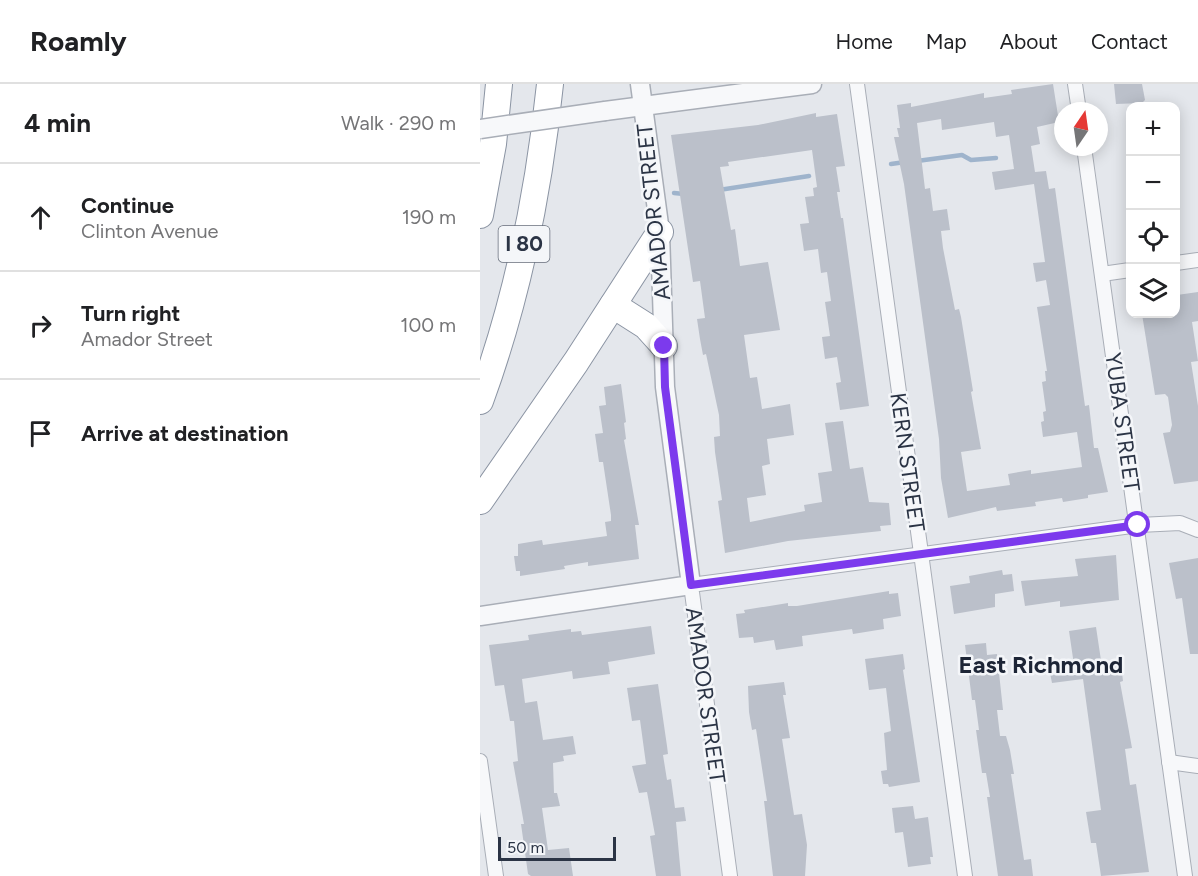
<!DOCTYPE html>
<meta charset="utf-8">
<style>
body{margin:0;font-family:Figtree,sans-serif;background:#f2f2f2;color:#202124}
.controls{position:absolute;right:18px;top:18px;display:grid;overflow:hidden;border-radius:12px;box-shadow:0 3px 15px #0003}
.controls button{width:54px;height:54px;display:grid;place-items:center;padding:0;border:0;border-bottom:2px solid #e0e0e0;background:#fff;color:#202124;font:30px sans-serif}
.compass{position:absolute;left:574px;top:18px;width:54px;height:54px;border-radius:50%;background:#fff;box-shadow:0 3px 15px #0003;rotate:13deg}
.scale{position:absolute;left:18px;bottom:15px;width:118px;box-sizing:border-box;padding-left:6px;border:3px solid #2b3445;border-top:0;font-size:16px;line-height:21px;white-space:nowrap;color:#2b3445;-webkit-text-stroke:4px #f4f6f9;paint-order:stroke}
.stop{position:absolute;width:18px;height:18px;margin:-14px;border:4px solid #7c3aed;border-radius:50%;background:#fff}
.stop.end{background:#7c3aed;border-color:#fff;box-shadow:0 2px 6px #0008}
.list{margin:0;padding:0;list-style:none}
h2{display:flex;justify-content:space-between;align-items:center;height:78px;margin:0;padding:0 24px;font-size:26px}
h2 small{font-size:20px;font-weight:400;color:#757577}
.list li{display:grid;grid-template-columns:39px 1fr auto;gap:18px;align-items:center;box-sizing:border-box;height:108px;padding:0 24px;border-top:2px solid #e0e0e0}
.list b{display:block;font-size:22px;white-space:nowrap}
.list p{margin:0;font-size:20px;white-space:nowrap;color:#757577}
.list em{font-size:20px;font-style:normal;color:#757577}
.icon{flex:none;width:33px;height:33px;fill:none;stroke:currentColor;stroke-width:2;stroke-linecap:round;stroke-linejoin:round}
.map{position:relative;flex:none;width:718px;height:792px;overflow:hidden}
header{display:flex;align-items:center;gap:36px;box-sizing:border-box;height:84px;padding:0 30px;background:#fff;border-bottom:2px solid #e0e0e0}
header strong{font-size:28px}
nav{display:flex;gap:33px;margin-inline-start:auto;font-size:21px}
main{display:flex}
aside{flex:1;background:#fff}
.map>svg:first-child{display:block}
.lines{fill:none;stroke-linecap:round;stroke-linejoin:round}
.stream{stroke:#9fb4cc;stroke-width:4.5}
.building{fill:#bbc0ca;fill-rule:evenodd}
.minor-casing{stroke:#a9aeb7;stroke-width:16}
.tertiary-casing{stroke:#a9aeb7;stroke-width:21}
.motorway-casing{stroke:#8b94a3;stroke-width:28}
.minor{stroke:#f7f8fa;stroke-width:14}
.tertiary{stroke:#f7f8fa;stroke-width:18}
.motorway{stroke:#fff;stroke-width:26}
.tertiary-bridge-casing{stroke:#a9aeb7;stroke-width:21;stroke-linecap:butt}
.tertiary-bridge{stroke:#f7f8fa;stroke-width:18}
.route{stroke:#7c3aed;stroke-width:8}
.labels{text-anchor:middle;stroke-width:5;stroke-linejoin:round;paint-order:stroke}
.shield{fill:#f4f6f9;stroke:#676e7b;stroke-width:1.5}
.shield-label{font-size:21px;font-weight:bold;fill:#2b3445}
.street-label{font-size:22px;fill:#2b3445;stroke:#f4f6f9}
.neighbourhood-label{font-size:24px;font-weight:bold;fill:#1d2536;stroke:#f4f6f9}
</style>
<header>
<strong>Roamly</strong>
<nav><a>Home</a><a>Map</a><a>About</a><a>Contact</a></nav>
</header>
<main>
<aside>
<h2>4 min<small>Walk · 290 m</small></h2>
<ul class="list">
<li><svg class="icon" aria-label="ahead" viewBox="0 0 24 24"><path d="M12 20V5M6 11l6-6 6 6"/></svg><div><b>Continue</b><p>Clinton Avenue</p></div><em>190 m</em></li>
<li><svg class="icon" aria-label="right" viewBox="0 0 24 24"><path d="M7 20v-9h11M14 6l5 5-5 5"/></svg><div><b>Turn right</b><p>Amador Street</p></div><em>100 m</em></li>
<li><svg class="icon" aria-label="arrive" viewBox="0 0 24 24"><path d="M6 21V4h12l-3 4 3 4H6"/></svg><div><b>Arrive at destination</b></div></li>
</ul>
</aside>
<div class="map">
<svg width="718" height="792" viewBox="0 0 718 792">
<rect width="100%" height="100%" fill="#e4e7ec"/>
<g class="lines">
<g class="stream">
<path d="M 437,77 L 482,71 L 491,76 L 516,74"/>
<path d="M 411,80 L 425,78"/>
<path d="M 239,106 L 329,92"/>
<path d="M 194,109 L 204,110"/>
</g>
</g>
<g class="building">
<path d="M 573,0 L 579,38 L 557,43 L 560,60 L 551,62 L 555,88 L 566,87 L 569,105 L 575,104 L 605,322 L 609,321 L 614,364 L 618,364 L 628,408 L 608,411 L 608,414 L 583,418 L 582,414 L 555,418 L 556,422 L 517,427 L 516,423 L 468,434 L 461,394 L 459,355 L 424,100 L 414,53 L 419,53 L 417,44 L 420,44 L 417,21 L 431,19 L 431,23 L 504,9 L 504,14 L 532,10 L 531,6 ZM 461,35 L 462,46 L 514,38 L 516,53 L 529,51 L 534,85 L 512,88 L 515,106 L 554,100 L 565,178 L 553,179 L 556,198 L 566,196 L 570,221 L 557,223 L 567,287 L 565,287 L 566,297 L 562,298 L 566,327 L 563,328 L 564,337 L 561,338 L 563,353 L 597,348 L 602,383 L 551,390 L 551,386 L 528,390 L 530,401 L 487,407 L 481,368 L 501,365 L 491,308 L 493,307 L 481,233 L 479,225 L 475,226 L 463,164 L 461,147 L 470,146 L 467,125 L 453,127 L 450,104 L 445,105 L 437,39 Z"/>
<path d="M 634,0 L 662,0 L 665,16 L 662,19 L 636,20 Z"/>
<path d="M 336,29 L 336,33 L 357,30 L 365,82 L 356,83 L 360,108 L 357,108 L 361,134 L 363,134 L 389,322 L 360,326 L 356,299 L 361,298 L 357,273 L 345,275 L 342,253 L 350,252 L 345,218 L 351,217 L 347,188 L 341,189 L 338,165 L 324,167 L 320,140 L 329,139 L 325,113 L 334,112 L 333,104 L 337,103 L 332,66 L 248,78 L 249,82 L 240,83 L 251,146 L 255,145 L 260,182 L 288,178 L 300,246 L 264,251 L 270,294 L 277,293 L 282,325 L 310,320 L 314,351 L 287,355 L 290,380 L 282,382 L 286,411 L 267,414 L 270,438 L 325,427 L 324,421 L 342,418 L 338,389 L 352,387 L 345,339 L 363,337 L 370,385 L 383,383 L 389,418 L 409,419 L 411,441 L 400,442 L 401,447 L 308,457 L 245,469 L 238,417 L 242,416 L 235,368 L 234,353 L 240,352 L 239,331 L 226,270 L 223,271 L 220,255 L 217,235 L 225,234 L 220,197 L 213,198 L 191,51 L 278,41 Z"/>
<path d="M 718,208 L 718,237 L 712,238 L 718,277 L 711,278 L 718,322 L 718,397 L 694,400 L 683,349 L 690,348 L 692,341 L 688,313 L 685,310 L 675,311 L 662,230 L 696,230 L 697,211 Z"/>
<path d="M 141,300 L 146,338 L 144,339 L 146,355 L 144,356 L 159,441 L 155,441 L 159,475 L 108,482 L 108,478 L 84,482 L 85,485 L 40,492 L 40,487 L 36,487 L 34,472 L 38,472 L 38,460 L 62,456 L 63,461 L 127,452 L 125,438 L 131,437 L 131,431 L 123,378 L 119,378 L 115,350 L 123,349 L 119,322 L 126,321 L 124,303 Z"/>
<path d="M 636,471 L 639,516 L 580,523 L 580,517 L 545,522 L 541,497 L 598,492 L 595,475 Z"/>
<path d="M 718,474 L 718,570 L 710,570 L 702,514 L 696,515 L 689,479 Z"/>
<path d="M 522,486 L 523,491 L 532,490 L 534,507 L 515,510 L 515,523 L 474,530 L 470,502 L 490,499 L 489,492 Z"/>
<path d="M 409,507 L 409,510 L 418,509 L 421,532 L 403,535 L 404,545 L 373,550 L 372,545 L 322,552 L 323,562 L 296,566 L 294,556 L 274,559 L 273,553 L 259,554 L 256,530 L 265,529 L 264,526 L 308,519 L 308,522 L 317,522 Z"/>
<path d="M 171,542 L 175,570 L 128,578 L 130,590 L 93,595 L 92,587 L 42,595 L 45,619 L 57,617 L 63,656 L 93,652 L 96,670 L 83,672 L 84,677 L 73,679 L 74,709 L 77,709 L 80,722 L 62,724 L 68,766 L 89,764 L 93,792 L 51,792 L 48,790 L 41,740 L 44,740 L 33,678 L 38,677 L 34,637 L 30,637 L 24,601 L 15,602 L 9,561 L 49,556 L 48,551 L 91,545 L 91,548 L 101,547 L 102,551 Z"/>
<path d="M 616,543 L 622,583 L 641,581 L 643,597 L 640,598 L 652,664 L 645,665 L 650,701 L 656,700 L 669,788 L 621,792 L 616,759 L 611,759 L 606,728 L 621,726 L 603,595 L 572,599 L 569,584 L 594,581 L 589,547 Z"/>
<path d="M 506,559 L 507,571 L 517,570 L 523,626 L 517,626 L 520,652 L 526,652 L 530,666 L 534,690 L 531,690 L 544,776 L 551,775 L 553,792 L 518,792 L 507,713 L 510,713 L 506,689 L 502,689 L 496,646 L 499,646 L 495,616 L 492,616 L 485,561 Z"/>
<path d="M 423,570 L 425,585 L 423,586 L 440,698 L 409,703 L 408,700 L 403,700 L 401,687 L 407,686 L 404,649 L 411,647 L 406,604 L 389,606 L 385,575 Z"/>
<path d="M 304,598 L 306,611 L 303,611 L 310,654 L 302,655 L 314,731 L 322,730 L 327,761 L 325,792 L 293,792 L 284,717 L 287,717 L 276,645 L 272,646 L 269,628 L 268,602 Z"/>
<path d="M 178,600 L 187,662 L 188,670 L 183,671 L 187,696 L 191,695 L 195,724 L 204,723 L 206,737 L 196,738 L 201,792 L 176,792 L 170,752 L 175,751 L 167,708 L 159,709 L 152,682 L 166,680 L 160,636 L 152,637 L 147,604 Z"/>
<path d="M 433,722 L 435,735 L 448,733 L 453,773 L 450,773 L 451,780 L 428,783 L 423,748 L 415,749 L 412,724 Z"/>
</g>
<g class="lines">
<defs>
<g id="minor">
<path d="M 377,0 L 485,792"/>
<path d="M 595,0 L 599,27"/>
<path d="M 604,63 L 705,792"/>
<path d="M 696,179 L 718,176"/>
<path d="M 622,190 L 650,186"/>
<path d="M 0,677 L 16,792"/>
<path d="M 689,678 L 718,682"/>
<path d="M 250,792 L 211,501 L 659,441 L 700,439 L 718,446"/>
</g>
<g id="tertiary">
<path d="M 125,27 L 332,0"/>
<path d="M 0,532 L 211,501 L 185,303 L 180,148 L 160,0"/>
</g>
<g id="motorway">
<path d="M 0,131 L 13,60 L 19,0"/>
<path d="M 133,221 L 166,242 L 184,262"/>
<path d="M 0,317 C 37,216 59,107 70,0"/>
<path d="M 0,417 L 96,278 L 180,148"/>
</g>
</defs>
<use href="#minor" class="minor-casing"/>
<use href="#tertiary" class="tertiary-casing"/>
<use href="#motorway" class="motorway-casing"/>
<use href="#minor" class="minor"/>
<use href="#tertiary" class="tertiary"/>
<use href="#motorway" class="motorway"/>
<defs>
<path id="tertiary-bridge" d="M 0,45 L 125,27"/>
</defs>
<use href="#tertiary-bridge" class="tertiary-bridge-casing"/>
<use href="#tertiary-bridge" class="tertiary-bridge"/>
</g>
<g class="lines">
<path class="route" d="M 184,262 L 185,303 L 211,501 L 658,441"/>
</g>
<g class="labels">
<rect class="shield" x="18.5" y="142" width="51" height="36" rx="4.5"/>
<g class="shield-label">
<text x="44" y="167">I 80</text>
</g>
<g class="street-label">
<text transform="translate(173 128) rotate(-96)" y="8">AMADOR STREET</text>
<text transform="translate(643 338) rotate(82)" y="8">YUBA STREET</text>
<text transform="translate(428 378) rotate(82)" y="8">KERN STREET</text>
<text transform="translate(226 611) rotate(82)" y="8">AMADOR STREET</text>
</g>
<g class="neighbourhood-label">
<text x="561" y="589">East Richmond</text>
</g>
</g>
</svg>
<div class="controls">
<button>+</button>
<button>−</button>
<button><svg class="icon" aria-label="locate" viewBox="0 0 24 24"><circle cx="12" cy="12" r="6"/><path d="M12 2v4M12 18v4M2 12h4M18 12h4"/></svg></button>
<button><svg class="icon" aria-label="layers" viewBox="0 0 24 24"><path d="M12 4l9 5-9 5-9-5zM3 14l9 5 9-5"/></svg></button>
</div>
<svg class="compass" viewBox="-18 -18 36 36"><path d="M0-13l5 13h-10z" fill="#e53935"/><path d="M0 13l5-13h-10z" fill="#757577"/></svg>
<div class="scale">50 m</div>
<div class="stop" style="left:658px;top:441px"></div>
<div class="stop end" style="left:184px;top:262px"></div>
</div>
</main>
